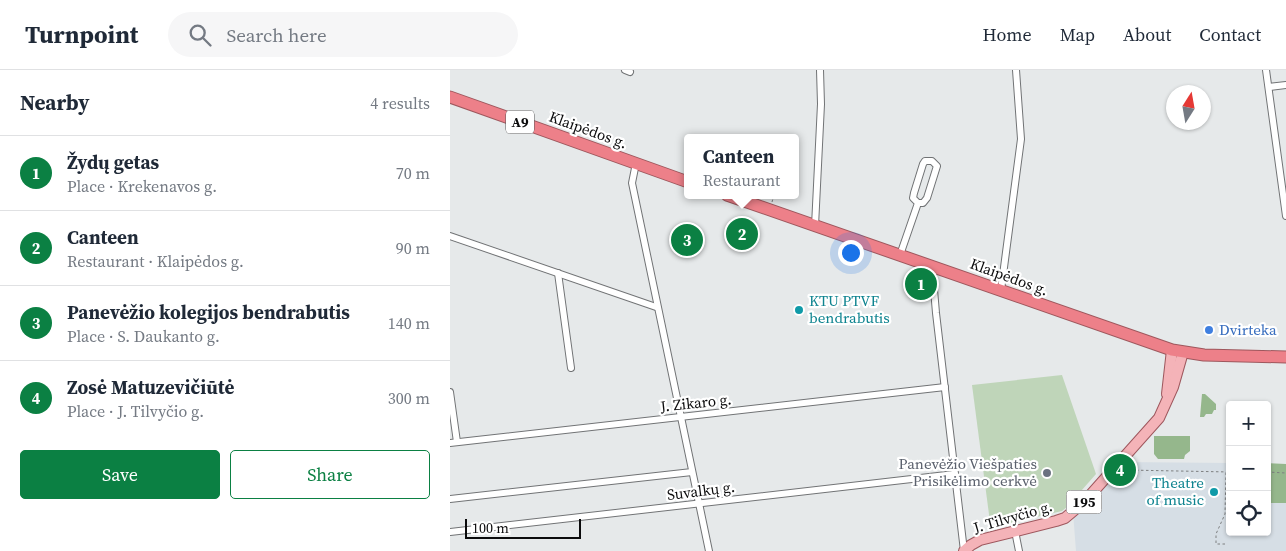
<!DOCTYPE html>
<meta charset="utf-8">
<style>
body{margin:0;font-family:"Source Serif 4",serif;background:#f6f6f7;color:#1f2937}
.controls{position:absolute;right:15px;bottom:15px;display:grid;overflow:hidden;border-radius:5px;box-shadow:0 1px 4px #0004}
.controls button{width:45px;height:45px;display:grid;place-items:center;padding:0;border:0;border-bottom:1px solid #e0e1e3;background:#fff;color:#1f2937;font:25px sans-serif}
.compass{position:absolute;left:716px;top:15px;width:45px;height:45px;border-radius:50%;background:#fff;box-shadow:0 1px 4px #0004;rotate:11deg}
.scale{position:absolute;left:15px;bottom:12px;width:116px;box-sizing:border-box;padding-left:5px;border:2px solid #0b0b0c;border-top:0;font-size:14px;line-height:18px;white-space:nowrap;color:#0b0b0c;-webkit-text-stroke:4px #fff;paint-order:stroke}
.you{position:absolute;left:400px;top:182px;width:18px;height:18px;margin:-12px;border:4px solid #fff;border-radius:50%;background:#1a73e8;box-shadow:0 0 0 8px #1a73e833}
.badge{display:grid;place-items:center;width:32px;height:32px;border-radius:50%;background:#0b8043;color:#fff;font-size:16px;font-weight:700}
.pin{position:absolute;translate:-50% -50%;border:2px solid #fff;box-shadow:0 1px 5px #0006}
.popup{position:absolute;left:234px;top:64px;width:115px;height:65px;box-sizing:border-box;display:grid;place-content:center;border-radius:5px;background:#fff;filter:drop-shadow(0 1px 4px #0005);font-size:16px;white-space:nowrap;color:#747a83}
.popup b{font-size:19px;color:#1f2937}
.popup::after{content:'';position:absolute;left:50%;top:100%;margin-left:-10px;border:10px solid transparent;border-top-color:#fff}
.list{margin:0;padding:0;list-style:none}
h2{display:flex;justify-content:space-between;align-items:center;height:65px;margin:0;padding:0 20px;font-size:21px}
h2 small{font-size:16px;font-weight:400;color:#747a83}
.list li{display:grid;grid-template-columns:32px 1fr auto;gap:15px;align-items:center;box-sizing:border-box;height:75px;padding:0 20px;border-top:1px solid #e0e1e3}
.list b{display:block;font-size:19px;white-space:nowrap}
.list p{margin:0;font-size:16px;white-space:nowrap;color:#747a83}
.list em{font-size:16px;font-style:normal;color:#747a83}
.actions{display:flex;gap:10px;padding:15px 20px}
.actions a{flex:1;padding:11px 0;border:1px solid #0b8043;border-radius:5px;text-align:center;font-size:18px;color:#0b8043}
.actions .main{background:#0b8043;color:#fff}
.icon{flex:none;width:28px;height:28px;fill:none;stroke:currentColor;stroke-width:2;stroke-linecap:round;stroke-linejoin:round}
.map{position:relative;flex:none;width:836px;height:481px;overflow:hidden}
header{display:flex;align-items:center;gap:30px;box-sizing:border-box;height:70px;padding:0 25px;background:#fff;border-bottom:1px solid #e0e1e3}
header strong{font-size:24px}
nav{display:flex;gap:28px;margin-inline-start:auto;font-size:18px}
.search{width:350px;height:45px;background:#f6f6f7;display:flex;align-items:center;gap:12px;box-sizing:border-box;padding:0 18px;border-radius:28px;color:#747a83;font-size:19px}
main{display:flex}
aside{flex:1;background:#fff}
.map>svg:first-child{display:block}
.built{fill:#d6dee5}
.green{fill:#bfd5b9}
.forest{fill:#95b78c}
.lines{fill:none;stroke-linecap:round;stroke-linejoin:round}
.street-casing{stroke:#717375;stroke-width:8}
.primary-casing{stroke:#9e575d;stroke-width:12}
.highway-casing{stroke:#9e575d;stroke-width:13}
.path{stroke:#7e8081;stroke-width:1;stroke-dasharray:2.5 2.5;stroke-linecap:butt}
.street{stroke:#fff;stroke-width:6}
.primary{stroke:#f4b3b8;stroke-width:10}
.highway{stroke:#ed8089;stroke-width:11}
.culture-dot{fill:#0f9aa8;stroke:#fff;stroke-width:2}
.shop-dot{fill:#3f7fe0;stroke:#fff;stroke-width:2}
.worship-dot{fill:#6b7280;stroke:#fff;stroke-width:2}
.labels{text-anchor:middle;stroke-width:4.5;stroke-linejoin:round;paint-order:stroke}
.shield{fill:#fff;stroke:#545455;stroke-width:1}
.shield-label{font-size:14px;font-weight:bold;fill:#0b0b0c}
.street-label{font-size:15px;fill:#0b0b0c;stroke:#fff}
.culture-label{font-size:15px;fill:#0d838f;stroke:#fff;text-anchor:start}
.shop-label{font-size:15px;fill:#366cbe;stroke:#fff;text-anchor:start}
.worship-label{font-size:15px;fill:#5b616d;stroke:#fff;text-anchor:end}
</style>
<header>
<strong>Turnpoint</strong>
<div class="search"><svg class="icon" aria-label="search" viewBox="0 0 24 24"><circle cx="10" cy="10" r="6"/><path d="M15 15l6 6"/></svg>Search here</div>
<nav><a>Home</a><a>Map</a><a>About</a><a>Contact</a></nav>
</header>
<main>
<aside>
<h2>Nearby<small>4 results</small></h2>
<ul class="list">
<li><span class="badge">1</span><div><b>Žydų getas</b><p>Place · Krekenavos g.</p></div><em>70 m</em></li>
<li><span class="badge">2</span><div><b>Canteen</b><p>Restaurant · Klaipėdos g.</p></div><em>90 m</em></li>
<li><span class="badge">3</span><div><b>Panevėžio kolegijos bendrabutis</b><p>Place · S. Daukanto g.</p></div><em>140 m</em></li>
<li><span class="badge">4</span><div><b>Zosė Matuzevičiūtė</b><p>Place · J. Tilvyčio g.</p></div><em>300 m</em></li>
</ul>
<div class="actions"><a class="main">Save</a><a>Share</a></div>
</aside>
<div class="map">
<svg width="836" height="481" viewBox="0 0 836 481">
<rect width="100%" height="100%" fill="#e6e9ea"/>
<path class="built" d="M 671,392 L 780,393 L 780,462 L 817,462 L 817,433 L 836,433 L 836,481 L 626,481 L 623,442 Z"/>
<path class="green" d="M 612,305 L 646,404 L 617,437 L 612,441 L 557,454 L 540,452 L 522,315 Z"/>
<g class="forest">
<path d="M 752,324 L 755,324 L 766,334 L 766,340 L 764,340 L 762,344 L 756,344 L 754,347 L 750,347 Z"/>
<path d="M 704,366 L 740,366 L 740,381 L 735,385 L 734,389 L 708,389 L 704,384 Z"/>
<path d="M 817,393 L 836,394 L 836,433 L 817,433 Z"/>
</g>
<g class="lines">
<defs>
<g id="street">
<path d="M 175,0 L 180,2"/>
<path d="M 816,0 L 836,146"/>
<path d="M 819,17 L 836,15"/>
<path d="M 186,93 L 182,113 L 259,481"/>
<path d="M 365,156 L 371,34 L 370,0"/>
<path d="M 0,166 L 206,237"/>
<path d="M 450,185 L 468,133 L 473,133 L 477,128 L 487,96 L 482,91 L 475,91 L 473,94 L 464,123 L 463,128 L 468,133"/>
<path d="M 482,196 L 486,243 L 514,481"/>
<path d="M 108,203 L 121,298"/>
<path d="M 551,220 L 571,69 L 566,0"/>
<path d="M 0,322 L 7,372"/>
<path d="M 0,373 L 495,317"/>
<path d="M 0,429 L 242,402"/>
<path d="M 565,461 L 569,481"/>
<path d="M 0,462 L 505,404"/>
</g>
<g id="primary">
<path d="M 717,324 L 722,280"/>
<path d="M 514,481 L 521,475 L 530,470 L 606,451 L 615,448 L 635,431 L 709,348 L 723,317 L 733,282"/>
</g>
<g id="highway">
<path d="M 0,27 L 238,112"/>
<path d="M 277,125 L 722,280 L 754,285 L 836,287"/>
</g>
</defs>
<use href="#street" class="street-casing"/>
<use href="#primary" class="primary-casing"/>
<use href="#highway" class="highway-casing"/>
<g class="path">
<path d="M 322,132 L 324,125"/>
<path d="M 676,400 L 780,402"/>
<path d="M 817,402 L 836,403"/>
<path d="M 775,474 L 766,474 L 766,464 L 775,444 L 776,402"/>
</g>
<use href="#street" class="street"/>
<use href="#primary" class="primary"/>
<use href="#highway" class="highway"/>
</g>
<g class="culture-dot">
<circle cx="349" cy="240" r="5"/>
<circle cx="764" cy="422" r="5"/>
</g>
<circle class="shop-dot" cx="759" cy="260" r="5"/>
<circle class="worship-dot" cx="597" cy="403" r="5"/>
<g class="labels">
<g class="shield">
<rect x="56" y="40.5" width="28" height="23" rx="4"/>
<rect x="616.5" y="420.5" width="35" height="23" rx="4"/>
</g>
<g class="shield-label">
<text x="70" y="57">A9</text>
<text x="634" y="437">195</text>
</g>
<g class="street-label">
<text transform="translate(138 60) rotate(20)" y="5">Klaipėdos g.</text>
<text transform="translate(559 207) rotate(20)" y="5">Klaipėdos g.</text>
<text transform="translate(246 333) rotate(-6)" y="5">J. Zikaro g.</text>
<text transform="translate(251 421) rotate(-7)" y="5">Suvalkų g.</text>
<text transform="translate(563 447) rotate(-16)" y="5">J. Tilvyčio g.</text>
</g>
<g class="culture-label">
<text x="359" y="236">KTU PTVF<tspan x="359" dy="17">bendrabutis</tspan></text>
<text x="754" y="418" text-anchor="end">Theatre<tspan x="754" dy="17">of music</tspan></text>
</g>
<g class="shop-label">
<text x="769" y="265">Dvirteka</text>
</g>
<g class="worship-label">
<text x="587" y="399">Panevėžio Viešpaties<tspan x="587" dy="17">Prisikėlimo cerkvė</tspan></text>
</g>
</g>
</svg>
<div class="controls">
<button>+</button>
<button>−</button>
<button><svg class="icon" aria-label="locate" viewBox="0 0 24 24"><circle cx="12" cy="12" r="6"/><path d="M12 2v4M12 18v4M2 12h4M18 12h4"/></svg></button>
</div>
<svg class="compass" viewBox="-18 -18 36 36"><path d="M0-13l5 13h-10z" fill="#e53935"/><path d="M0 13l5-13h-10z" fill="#747a83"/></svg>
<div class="scale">100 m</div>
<div class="you"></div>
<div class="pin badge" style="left:471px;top:214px">1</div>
<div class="pin badge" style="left:292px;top:164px">2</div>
<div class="popup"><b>Canteen</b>Restaurant</div>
<div class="pin badge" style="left:237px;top:170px">3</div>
<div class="pin badge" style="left:670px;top:400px">4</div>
</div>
</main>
